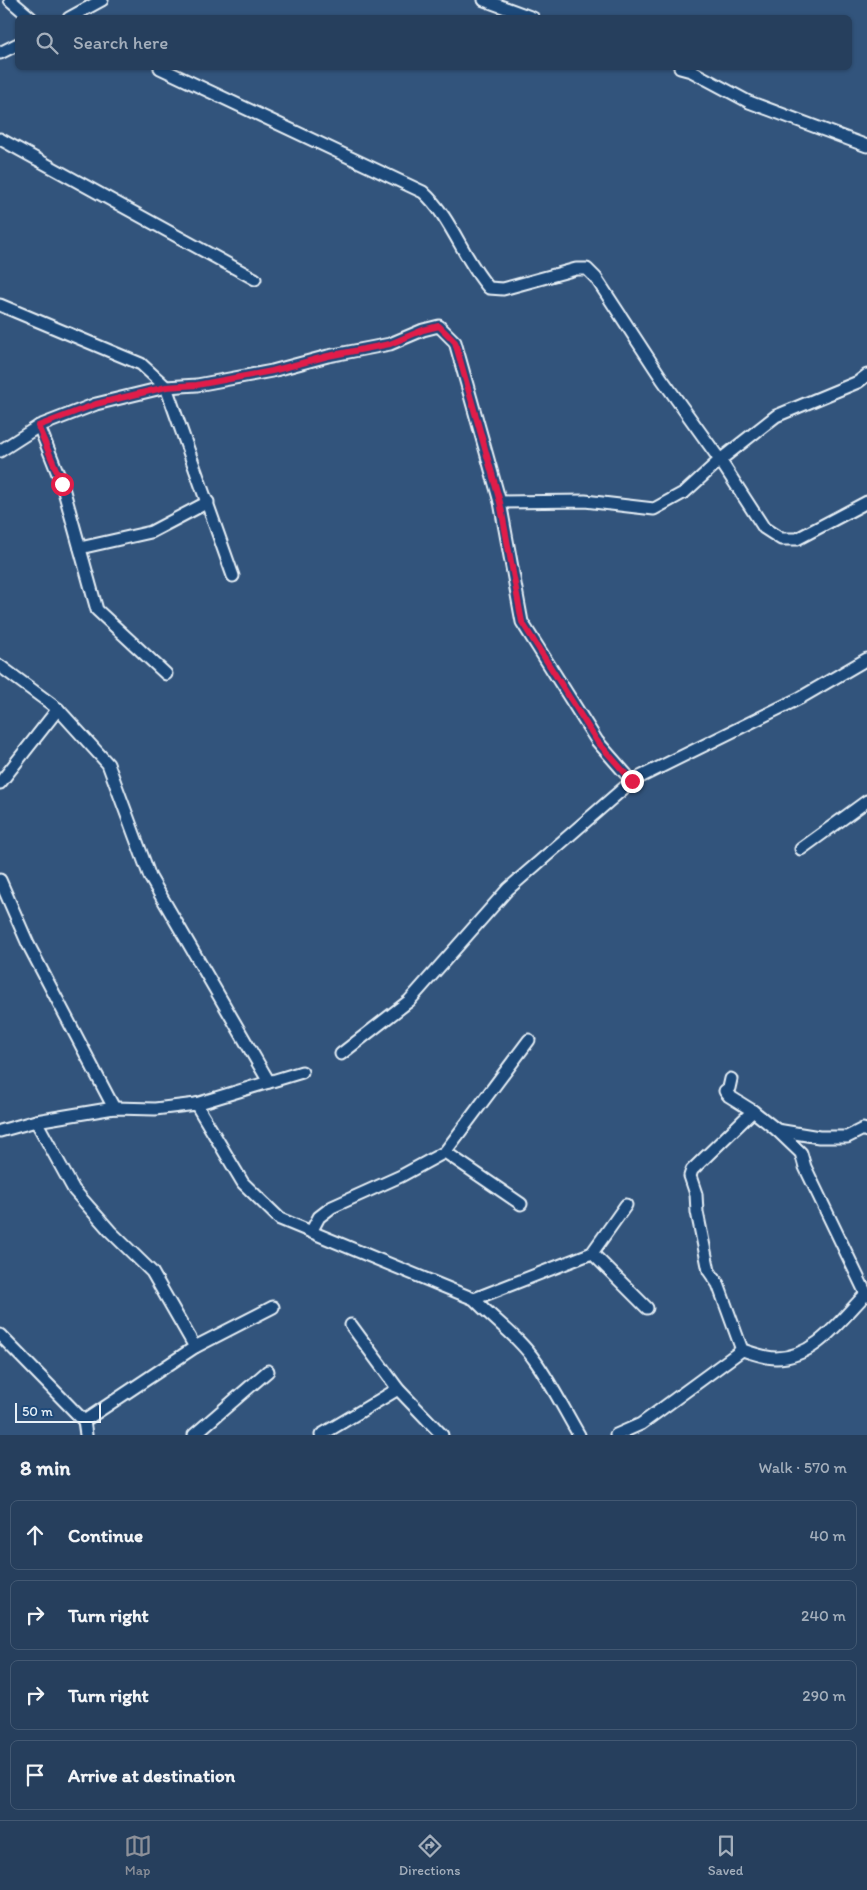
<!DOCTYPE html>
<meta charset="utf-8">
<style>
body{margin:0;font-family:Itim,sans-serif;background:#2e4663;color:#f1f3f6}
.scale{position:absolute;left:15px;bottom:12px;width:86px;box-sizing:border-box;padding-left:5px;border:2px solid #e8f1f8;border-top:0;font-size:14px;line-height:18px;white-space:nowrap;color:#e8f1f8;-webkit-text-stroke:4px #1f4a7a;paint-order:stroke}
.stop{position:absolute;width:15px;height:15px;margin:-11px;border:4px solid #e11d48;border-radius:50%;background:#fff}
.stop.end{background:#e11d48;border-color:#fff;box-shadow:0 1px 5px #0008}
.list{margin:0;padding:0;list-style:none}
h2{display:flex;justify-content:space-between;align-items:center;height:65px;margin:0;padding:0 20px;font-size:21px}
h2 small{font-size:16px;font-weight:400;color:#a4afbc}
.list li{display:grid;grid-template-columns:32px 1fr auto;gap:15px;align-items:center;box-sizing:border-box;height:70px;margin:0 10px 10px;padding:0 10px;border:1px solid #425872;border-radius:8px}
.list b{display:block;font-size:19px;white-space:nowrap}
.list em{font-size:16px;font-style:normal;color:#a4afbc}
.icon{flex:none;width:28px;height:28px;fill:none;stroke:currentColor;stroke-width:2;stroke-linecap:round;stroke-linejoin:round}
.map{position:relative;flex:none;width:867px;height:1435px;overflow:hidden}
.search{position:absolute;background:#263f5d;box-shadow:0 1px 4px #0004;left:15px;right:15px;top:15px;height:55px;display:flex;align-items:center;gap:12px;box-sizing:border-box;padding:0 18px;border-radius:8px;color:#a4afbc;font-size:19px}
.sheet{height:385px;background:#263f5d}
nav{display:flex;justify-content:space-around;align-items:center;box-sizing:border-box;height:70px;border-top:1px solid #425872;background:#263f5d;font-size:14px;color:#a4afbc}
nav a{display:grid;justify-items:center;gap:2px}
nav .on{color:#8c9099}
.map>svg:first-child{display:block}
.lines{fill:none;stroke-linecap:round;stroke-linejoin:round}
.street-casing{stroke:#e8f1f8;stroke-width:15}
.street{stroke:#1f4a7a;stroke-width:11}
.route{stroke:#e11d48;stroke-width:6}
</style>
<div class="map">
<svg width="867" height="1435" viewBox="0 0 867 1435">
<rect width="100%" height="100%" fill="#32547c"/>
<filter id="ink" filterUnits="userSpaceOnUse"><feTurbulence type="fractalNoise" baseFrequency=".02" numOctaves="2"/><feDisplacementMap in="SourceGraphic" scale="10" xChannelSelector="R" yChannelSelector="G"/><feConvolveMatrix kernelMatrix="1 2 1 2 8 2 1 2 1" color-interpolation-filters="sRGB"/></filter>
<g filter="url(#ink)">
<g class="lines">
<defs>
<g id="street">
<path d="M 10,0 L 31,18"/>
<path d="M 484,0 L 533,18"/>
<path d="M 69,18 L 102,0"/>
<path d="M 0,53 L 18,44"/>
<path d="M 160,68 L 423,192 C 452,218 463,259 489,288 L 503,289 L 576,269 L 587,269 L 596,278 L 662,379 L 720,460 L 764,528 L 781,539 L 797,539 L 867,502"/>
<path d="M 680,68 L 691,71 L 749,102 L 867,146"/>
<path d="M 0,139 L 255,279"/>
<path d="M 0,305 L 141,364 L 166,387 L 233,576"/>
<path d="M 39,426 L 62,484 L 97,610 L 166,674"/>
<path d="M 0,451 L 39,426 L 96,404 L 166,387 L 197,385 L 272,371 L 328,356 L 390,344 L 423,330 L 439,326 L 455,342 L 500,502 L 522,622 L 597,741 L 632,781"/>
<path d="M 500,502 L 585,501 L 654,509 L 685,492 L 720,460 L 776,416 L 858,382 L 867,375"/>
<path d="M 80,548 L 151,532 L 208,502"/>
<path d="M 0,666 L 58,709 L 108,764 L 150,877 L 269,1082"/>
<path d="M 0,783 L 58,709"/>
<path d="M 801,849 L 867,801"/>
<path d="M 0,880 L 28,944 L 114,1108"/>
<path d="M 341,1054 L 409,1001 L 508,889 L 632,781 L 800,698 L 867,659"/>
<path d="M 731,1079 L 729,1088 L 725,1091 L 729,1096 L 753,1111 L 777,1130 L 819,1137 L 847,1137 L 863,1129 L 867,1131"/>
<path d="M 196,1104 L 243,1183 L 280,1219 L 474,1299 C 494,1320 519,1337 536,1362 C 552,1385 565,1411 579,1435"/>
<path d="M 36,1121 L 74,1190 L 110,1231 L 152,1272 L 195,1347"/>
<path d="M 777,1130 L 801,1153 L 805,1167 L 867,1296"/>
<path d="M 0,1131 L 36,1121 L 114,1108 L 155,1109 L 196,1104 L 302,1072"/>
<path d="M 445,1152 L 521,1204"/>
<path d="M 311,1232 L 319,1217 L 332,1207 L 401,1176 L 445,1152 L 529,1040"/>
<path d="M 592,1253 L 647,1308"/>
<path d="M 474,1299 L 592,1253 L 626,1205"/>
<path d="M 351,1325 L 398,1389 L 442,1435"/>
<path d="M 0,1335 L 84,1421 L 86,1435"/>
<path d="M 742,1350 L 718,1284 L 709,1271 L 697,1212 L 696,1194 L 690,1176 L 692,1170 L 753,1111"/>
<path d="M 84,1421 L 195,1347 L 273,1307"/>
<path d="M 194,1435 L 268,1371"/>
<path d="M 321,1435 L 398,1389"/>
<path d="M 616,1435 L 641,1424 L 742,1350 C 753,1353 765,1358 776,1358 C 815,1358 841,1319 865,1295"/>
</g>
</defs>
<use href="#street" class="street-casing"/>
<use href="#street" class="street"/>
</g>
</g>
<g class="lines" filter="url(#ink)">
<path class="route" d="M 62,484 L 38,426 L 96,404 L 166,387 L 197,385 L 272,371 L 328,356 L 390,344 L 423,330 L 439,326 L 455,342 L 500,502 L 522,622 L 597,741 L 632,781"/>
</g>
</svg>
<div class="scale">50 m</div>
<div class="stop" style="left:62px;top:484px"></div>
<div class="stop end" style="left:632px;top:781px"></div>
<div class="search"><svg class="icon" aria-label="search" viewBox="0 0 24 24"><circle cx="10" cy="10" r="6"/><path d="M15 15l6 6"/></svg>Search here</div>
</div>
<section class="sheet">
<h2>8 min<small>Walk · 570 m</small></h2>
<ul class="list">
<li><svg class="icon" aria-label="ahead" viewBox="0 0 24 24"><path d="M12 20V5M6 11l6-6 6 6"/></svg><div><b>Continue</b></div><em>40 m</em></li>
<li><svg class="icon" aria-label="right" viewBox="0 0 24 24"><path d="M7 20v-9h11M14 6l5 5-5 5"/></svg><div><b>Turn right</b></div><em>240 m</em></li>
<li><svg class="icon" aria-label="right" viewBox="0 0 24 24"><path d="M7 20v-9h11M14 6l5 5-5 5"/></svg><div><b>Turn right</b></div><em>290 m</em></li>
<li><svg class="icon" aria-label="arrive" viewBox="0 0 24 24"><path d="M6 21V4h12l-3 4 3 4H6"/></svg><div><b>Arrive at destination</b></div></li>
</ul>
</section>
<nav>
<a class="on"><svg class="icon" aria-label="map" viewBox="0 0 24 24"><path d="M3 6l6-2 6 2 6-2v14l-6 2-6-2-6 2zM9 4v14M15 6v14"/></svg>Map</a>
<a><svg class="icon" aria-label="directions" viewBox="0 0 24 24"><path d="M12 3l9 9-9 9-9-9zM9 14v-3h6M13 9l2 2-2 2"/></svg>Directions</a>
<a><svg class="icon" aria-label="saved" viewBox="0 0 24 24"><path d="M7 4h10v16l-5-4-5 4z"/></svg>Saved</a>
</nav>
